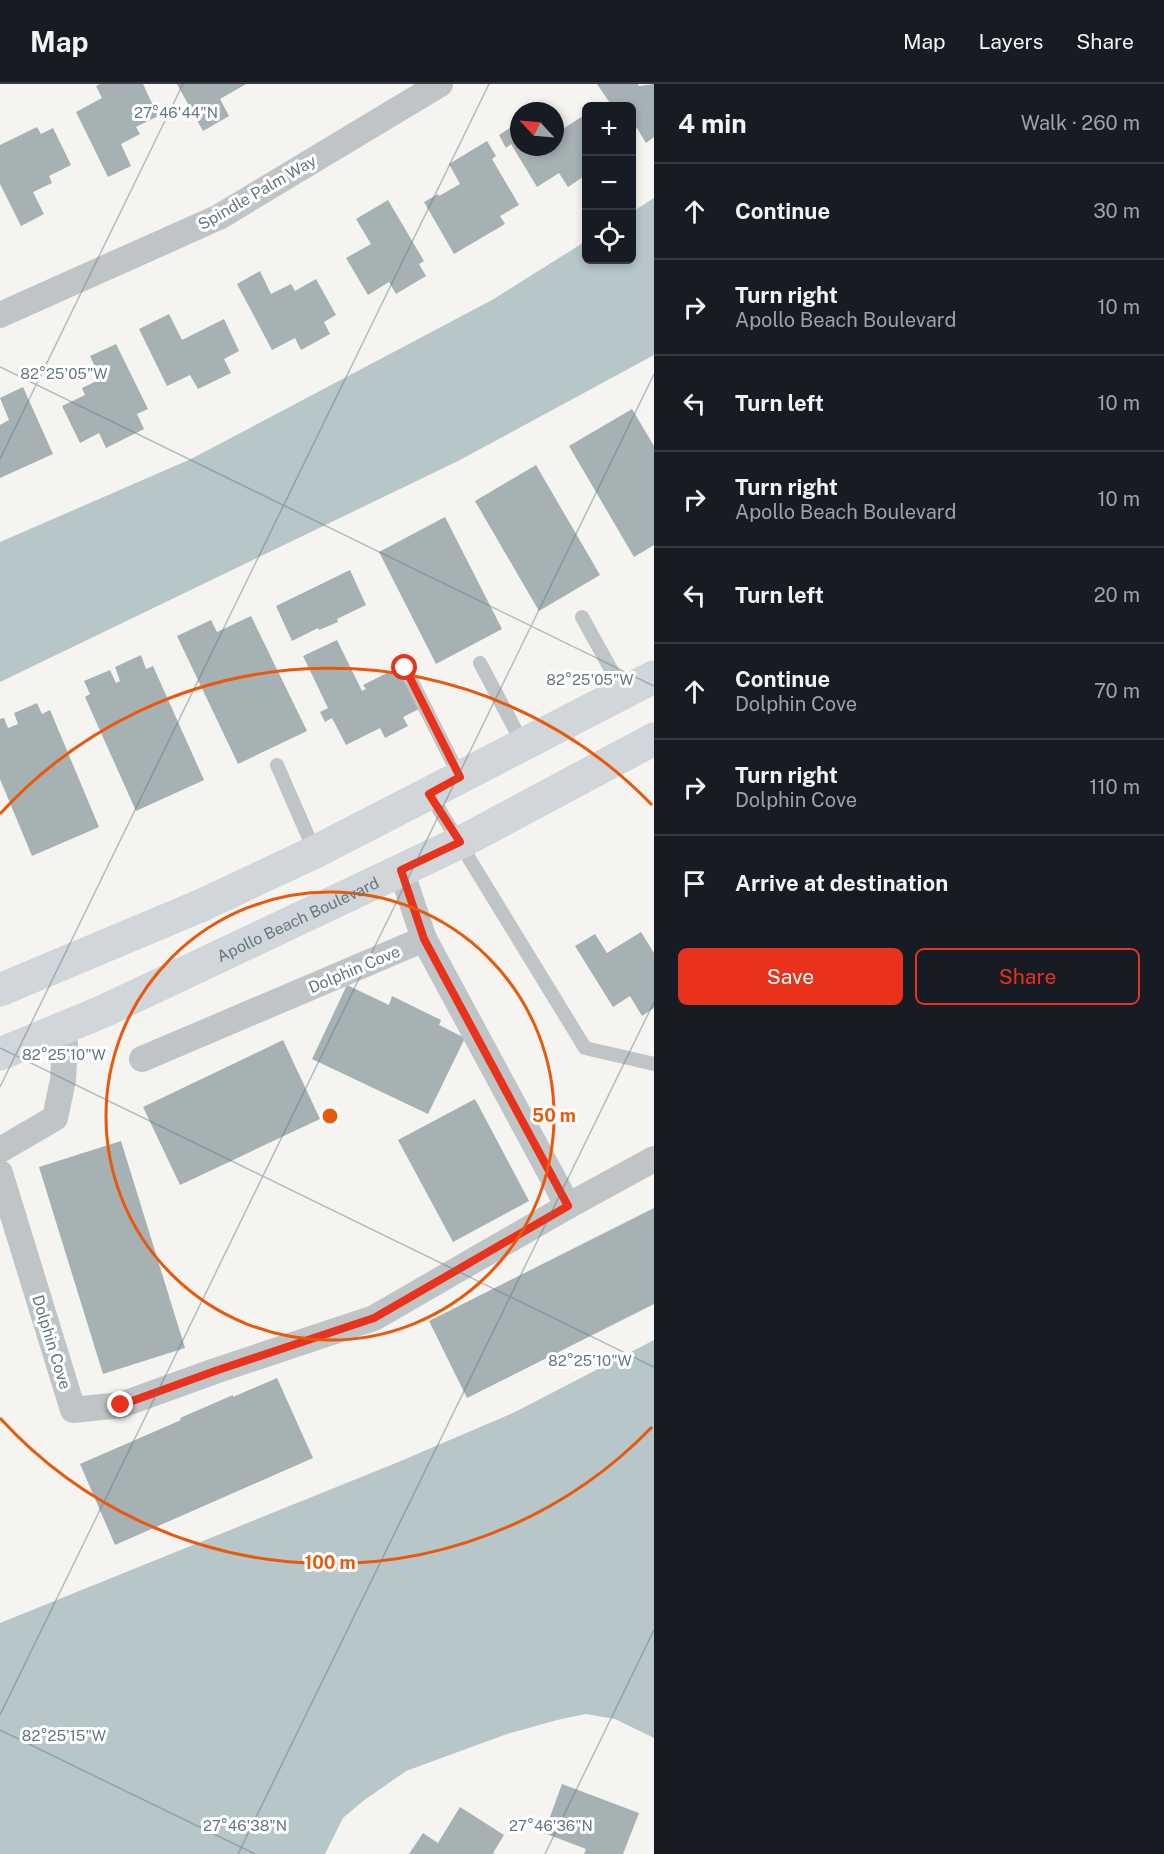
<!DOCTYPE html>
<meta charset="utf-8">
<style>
body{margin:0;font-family:"Public Sans",sans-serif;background:#242831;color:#f1f3f6}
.controls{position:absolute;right:18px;top:18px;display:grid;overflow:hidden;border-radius:9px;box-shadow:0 3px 9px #0003}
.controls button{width:54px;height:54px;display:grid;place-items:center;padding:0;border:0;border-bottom:2px solid #363941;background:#171b24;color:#f1f3f6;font:30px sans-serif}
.compass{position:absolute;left:510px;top:18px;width:54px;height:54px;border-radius:50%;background:#171b24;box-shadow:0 3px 9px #0003;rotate:296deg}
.stop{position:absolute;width:18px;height:18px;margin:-14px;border:4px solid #e9321c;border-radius:50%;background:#fff}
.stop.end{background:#e9321c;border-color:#fff;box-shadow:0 2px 6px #0008}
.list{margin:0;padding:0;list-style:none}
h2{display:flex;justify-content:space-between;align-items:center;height:78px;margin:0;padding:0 24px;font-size:26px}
h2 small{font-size:20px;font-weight:400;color:#9ea1a6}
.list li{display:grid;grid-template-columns:39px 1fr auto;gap:18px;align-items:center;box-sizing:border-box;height:96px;padding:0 24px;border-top:2px solid #363941}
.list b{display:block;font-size:22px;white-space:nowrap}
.list p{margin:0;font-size:20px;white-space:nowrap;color:#9ea1a6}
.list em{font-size:20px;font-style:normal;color:#9ea1a6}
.actions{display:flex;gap:12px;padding:18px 24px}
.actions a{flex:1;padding:14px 0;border:2px solid #e9321c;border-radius:9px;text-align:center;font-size:21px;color:#e9321c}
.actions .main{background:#e9321c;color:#fff}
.icon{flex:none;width:33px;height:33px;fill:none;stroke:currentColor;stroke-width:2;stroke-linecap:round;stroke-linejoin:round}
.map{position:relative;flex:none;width:654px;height:1770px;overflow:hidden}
header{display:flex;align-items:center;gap:36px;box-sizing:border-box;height:84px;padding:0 30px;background:#171b24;border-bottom:2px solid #363941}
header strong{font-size:28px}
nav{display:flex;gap:33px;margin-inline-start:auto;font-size:21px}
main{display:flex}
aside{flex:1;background:#171b24}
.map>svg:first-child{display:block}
.water{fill:#b7c6c8}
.building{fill:#a6b1b4}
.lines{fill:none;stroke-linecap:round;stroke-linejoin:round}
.lane{stroke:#bfc5c7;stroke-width:14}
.street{stroke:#bfc5c7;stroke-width:26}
.secondary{stroke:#d0d6da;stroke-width:33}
.route{stroke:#e9321c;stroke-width:8}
.ticks{fill:none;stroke:#627883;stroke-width:1.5;stroke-opacity:0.45}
.ring{fill:none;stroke:#e8590c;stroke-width:3}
.labels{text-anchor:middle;stroke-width:6;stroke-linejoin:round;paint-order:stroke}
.street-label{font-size:16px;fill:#627883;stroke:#fff}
.ticks-label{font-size:15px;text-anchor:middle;fill:#627883;stroke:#fff;stroke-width:6;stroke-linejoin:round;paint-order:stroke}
.centre{fill:#e8590c;stroke:#fff;stroke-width:3}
.ring-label{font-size:18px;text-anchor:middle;font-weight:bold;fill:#e8590c;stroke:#fff;stroke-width:6;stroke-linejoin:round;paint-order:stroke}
</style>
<header>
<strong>Map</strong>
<nav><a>Map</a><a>Layers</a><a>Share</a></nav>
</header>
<main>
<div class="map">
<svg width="654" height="1770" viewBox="0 0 654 1770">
<rect width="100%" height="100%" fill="#f5f4f0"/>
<g class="water">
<path d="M 654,114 L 654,271 L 458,377 L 0,598 L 0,458 L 191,375 L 492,216 L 586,157 L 586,176 L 632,176 L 632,128 Z"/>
<path d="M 654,1256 L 654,1654 L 615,1635 L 586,1630 L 557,1636 L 507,1650 L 406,1687 L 363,1717 L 343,1734 L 325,1770 L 0,1770 L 0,1539 L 396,1379 L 515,1328 Z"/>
</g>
<g class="building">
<path d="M 100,0 L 143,0 L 158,32 L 136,43 L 140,50 L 121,60 L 131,82 L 108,93 L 76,28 L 102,14 L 96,2 Z"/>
<path d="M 177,0 L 246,0 L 220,15 L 229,32 L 203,47 Z"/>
<path d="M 597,0 L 638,0 L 639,2 L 654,0 L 654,53 L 646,59 L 637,44 L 632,48 L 632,22 L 612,22 Z"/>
<path d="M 586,30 L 586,91 L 568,103 L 559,89 L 537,103 L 511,60 L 506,64 L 499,51 L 519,38 L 519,63 L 555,63 L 555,50 Z"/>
<path d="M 37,43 L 41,50 L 53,44 L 71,81 L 49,92 L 52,99 L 33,108 L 44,130 L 21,142 L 0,100 L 0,61 Z"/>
<path d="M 487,57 L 496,72 L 492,75 L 519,121 L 500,132 L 505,140 L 454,170 L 424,118 L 438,110 L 439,112 L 460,100 L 449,80 Z"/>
<path d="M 388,116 L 424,177 L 419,180 L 426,192 L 396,210 L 389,198 L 368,211 L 346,174 L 371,160 L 356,135 Z"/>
<path d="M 260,187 L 271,210 L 291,200 L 295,207 L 316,195 L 336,231 L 324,238 L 330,250 L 301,266 L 295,254 L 272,266 L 237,200 Z"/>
<path d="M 169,230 L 182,256 L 224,235 L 239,267 L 224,275 L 231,289 L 198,305 L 190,291 L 167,302 L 139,245 Z"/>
<path d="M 116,260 L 148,325 L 137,330 L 144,345 L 106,364 L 99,349 L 80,359 L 62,322 L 85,311 L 82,304 L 101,295 L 90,272 Z"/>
<path d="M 23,303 L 53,370 L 0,394 L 0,341 L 9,336 L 0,314 Z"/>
<path d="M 632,325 L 654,362 L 654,461 L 634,473 L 569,362 Z"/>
<path d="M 536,381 L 600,491 L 539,527 L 475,417 Z"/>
<path d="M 445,433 L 502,545 L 436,580 L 379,468 Z"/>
<path d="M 350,486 L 366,521 L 337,535 L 338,538 L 319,546 L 318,544 L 292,557 L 276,522 Z"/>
<path d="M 251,532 L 307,647 L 238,680 L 177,552 L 211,536 L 217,548 Z"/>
<path d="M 337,556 L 362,607 L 366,605 L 363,601 L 395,585 L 397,590 L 401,588 L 419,625 L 403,633 L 408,642 L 385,654 L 380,644 L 346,661 L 332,634 L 325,638 L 320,628 L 328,624 L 303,572 Z"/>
<path d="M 141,571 L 146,585 L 153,582 L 204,696 L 136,727 L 85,613 L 90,610 L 84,597 L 110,586 L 116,599 L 120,597 L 115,583 Z"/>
<path d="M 37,619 L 42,630 L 50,626 L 99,743 L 32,772 L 0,695 L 0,635 L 4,634 L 8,644 L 18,640 L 14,629 Z"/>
<path d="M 641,848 L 654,869 L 654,924 L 642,932 L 630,912 L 613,923 L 575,862 L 595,850 L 607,869 Z"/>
<path d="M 347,901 L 389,921 L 392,912 L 441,936 L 439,941 L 465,954 L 428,1030 L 312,975 Z"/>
<path d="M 283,956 L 320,1035 L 180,1101 L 143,1023 Z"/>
<path d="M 475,1015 L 529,1117 L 453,1158 L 398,1056 Z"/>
<path d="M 121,1057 L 185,1264 L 103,1290 L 39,1083 Z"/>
<path d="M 654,1124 L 654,1220 L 467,1314 L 429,1237 Z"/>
<path d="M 277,1294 L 313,1374 L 115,1461 L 80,1380 L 181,1336 L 180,1334 L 233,1311 L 233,1313 Z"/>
<path d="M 562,1700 L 639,1729 L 623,1770 L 584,1770 L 586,1765 L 544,1749 Z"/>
<path d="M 460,1723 L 504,1751 L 493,1769 L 495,1770 L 409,1770 L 423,1749 L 438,1759 Z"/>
</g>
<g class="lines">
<g class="lane">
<path d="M 582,533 L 624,609"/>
<path d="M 480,579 L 523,660"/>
<path d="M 405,584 L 460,693"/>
<path d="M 277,681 L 315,768"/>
<path d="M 429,709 L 585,964 L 654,980"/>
</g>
<g class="street">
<path d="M 0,231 L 219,133 L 440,0"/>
<path d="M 401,786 L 424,855"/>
<path d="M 0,1066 L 55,1034 L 63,996 L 65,959 L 58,946"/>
<path d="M 0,1089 L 73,1326 L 121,1321 L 215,1287 L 374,1234 L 568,1122 L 424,855 L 142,975"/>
<path d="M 568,1122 L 654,1075"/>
</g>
<g class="secondary">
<path d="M 0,906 L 200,822 L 315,768 L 654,593"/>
<path id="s1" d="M 0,970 L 104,927 L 467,755 L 654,655"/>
</g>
</g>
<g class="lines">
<path class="route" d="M 121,1321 L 215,1287 L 374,1234 L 568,1122 L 424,855 L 401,786 L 460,758 L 429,710 L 460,693 L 405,584"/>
</g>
<path class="ticks" d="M 0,283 L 654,602M 0,375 L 183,0M 0,964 L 654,1283M 0,1003 L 489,0M 0,1631 L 654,290M 0,1646 L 255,1770M 238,1770 L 654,918M 545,1770 L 654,1546"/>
<g class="ring">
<circle cx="330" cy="1032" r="224"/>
<path d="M652 1343A447 447 0 0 1 0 1334M0 730A447 447 0 0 1 652 721"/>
</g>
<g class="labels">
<g class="street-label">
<text transform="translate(257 108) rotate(-30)" y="6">Spindle Palm Way</text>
<text dy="6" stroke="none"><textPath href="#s1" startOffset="327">Apollo Beach Boulevard</textPath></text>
<text transform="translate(354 885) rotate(-23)" y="6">Dolphin Cove</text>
<text transform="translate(52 1258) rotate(73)" y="6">Dolphin Cove</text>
</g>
</g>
<g class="ticks-label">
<text x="176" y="34">27°46'44"N</text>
<text x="64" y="295">82°25'05"W</text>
<text x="590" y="601">82°25'05"W</text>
<text x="64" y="976">82°25'10"W</text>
<text x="590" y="1282">82°25'10"W</text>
<text x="64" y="1657">82°25'15"W</text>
<text x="245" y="1747">27°46'38"N</text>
<text x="551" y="1747">27°46'36"N</text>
</g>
<circle cx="330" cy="1032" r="9" class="centre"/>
<g class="ring-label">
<text x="554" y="1038">50 m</text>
<text x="330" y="1485">100 m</text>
</g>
</svg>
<div class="controls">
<button>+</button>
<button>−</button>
<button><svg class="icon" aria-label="locate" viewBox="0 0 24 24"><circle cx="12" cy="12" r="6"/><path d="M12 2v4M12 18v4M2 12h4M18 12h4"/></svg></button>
</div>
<svg class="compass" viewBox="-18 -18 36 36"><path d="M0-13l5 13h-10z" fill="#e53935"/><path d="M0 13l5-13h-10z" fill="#9ea1a6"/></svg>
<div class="stop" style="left:405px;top:584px"></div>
<div class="stop end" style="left:121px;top:1321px"></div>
</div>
<aside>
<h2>4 min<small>Walk · 260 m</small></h2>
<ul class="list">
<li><svg class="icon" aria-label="ahead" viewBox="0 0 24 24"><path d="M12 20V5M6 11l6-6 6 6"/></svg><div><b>Continue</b></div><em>30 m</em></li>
<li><svg class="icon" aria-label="right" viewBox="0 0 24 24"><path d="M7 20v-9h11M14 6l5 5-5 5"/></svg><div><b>Turn right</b><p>Apollo Beach Boulevard</p></div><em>10 m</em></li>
<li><svg class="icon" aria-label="left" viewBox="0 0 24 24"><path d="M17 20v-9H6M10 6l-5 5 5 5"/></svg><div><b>Turn left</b></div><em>10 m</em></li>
<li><svg class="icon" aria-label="right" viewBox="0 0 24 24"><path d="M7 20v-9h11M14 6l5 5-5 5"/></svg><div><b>Turn right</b><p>Apollo Beach Boulevard</p></div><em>10 m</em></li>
<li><svg class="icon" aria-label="left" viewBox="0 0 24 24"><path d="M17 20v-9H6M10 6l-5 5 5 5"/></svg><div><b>Turn left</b></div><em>20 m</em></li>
<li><svg class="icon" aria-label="ahead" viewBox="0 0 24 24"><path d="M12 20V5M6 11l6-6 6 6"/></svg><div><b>Continue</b><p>Dolphin Cove</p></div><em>70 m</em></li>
<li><svg class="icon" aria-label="right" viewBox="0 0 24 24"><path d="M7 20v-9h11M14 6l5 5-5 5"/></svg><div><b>Turn right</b><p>Dolphin Cove</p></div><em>110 m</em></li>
<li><svg class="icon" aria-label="arrive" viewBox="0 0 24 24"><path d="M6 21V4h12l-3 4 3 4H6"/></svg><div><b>Arrive at destination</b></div></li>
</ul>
<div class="actions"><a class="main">Save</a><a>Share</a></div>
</aside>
</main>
